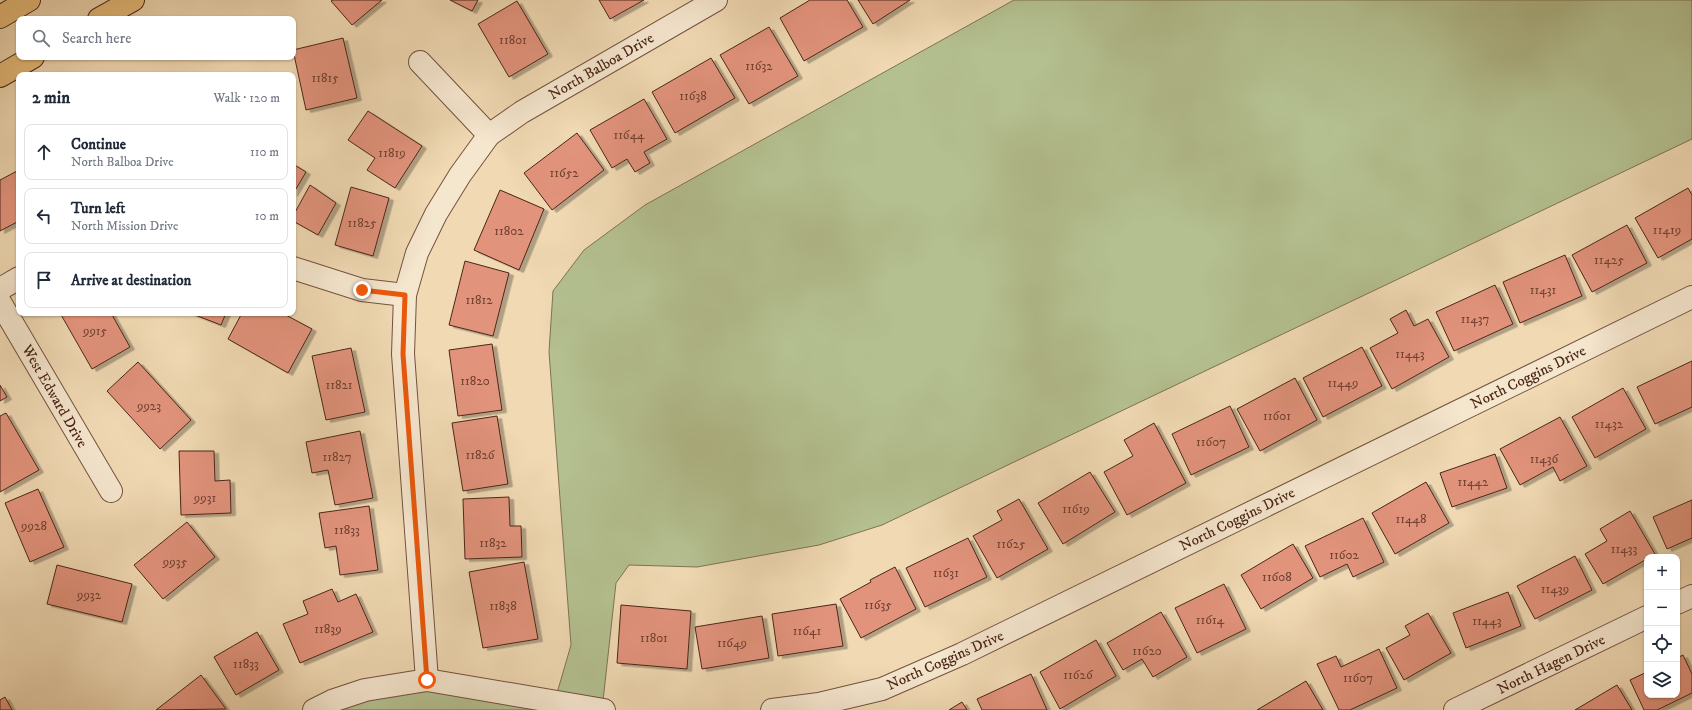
<!DOCTYPE html>
<meta charset="utf-8">
<style>
body{margin:0;font-family:"IM FELL DW Pica",serif;background:#f6f6f7;color:#1f2937}
.controls{position:absolute;right:12px;bottom:12px;display:grid;overflow:hidden;border-radius:8px;box-shadow:0 1px 3px #0004}
.controls button{width:36px;height:36px;display:grid;place-items:center;padding:0;border:0;border-bottom:1px solid #e0e1e3;background:#fff;color:#1f2937;font:20px sans-serif}
.stop{position:absolute;width:12px;height:12px;margin:-9px;border:3px solid #ea580c;border-radius:50%;background:#fff}
.stop.end{background:#ea580c;border-color:#fff;box-shadow:0 1px 4px #0008}
.list{margin:0;padding:0;list-style:none}
h2{display:flex;justify-content:space-between;align-items:center;height:52px;margin:0;padding:0 16px;font-size:17px}
h2 small{font-size:13px;font-weight:400;color:#747a83}
.list li{display:grid;grid-template-columns:26px 1fr auto;gap:12px;align-items:center;box-sizing:border-box;height:56px;margin:0 8px 8px;padding:0 8px;border:1px solid #e0e1e3;border-radius:8px}
.list b{display:block;font-size:15px;white-space:nowrap}
.list p{margin:0;font-size:13px;white-space:nowrap;color:#747a83}
.list em{font-size:13px;font-style:normal;color:#747a83}
.icon{flex:none;width:22px;height:22px;fill:none;stroke:currentColor;stroke-width:2;stroke-linecap:round;stroke-linejoin:round}
.map{position:relative;flex:none;width:1692px;height:710px;overflow:hidden}
.search{position:absolute;background:#fff;box-shadow:0 1px 3px #0004;left:16px;top:16px;width:280px;height:44px;display:flex;align-items:center;gap:10px;box-sizing:border-box;padding:0 14px;border-radius:8px;color:#747a83;font-size:15px}
.panel{position:absolute;background:#fff;box-shadow:0 1px 3px #0004;left:16px;top:72px;width:280px;height:244px;border-radius:8px}
.map>svg:first-child{display:block}
.green{fill:#b4c090;stroke:#7f7354}
.building{fill:#e2937b;stroke:#4a2618;filter:url(#shadow)}
.lines{fill:none;stroke-linecap:round;stroke-linejoin:round}
.minor-casing{stroke:#74533f;stroke-width:24}
.major-casing{stroke:#4a2618;stroke-width:24}
.minor{stroke:#f5e6ce;stroke-width:22}
.major{stroke:#e8bc7a;stroke-width:22}
.route{stroke:#ea580c;stroke-width:5}
.labels{text-anchor:middle;stroke-width:3;stroke-linejoin:round;paint-order:stroke}
.number-label{font-size:13px;fill:#704131}
.street-label{font-size:15px;fill:#4a2618;stroke:#f5e6ce}
</style>
<div class="map">
<svg width="1692" height="710" viewBox="0 0 1692 710">
<defs>
<filter id="shadow"><feDropShadow dx="4.5" dy="2.5" stdDeviation="0" flood-color="#0004"/></filter>
</defs>
<rect width="100%" height="100%" fill="#f0d9b3"/>
<filter id="stains"><feTurbulence type="fractalNoise" baseFrequency=".005" numOctaves="4"/><feColorMatrix values="0 0 0 0 .2 0 0 0 0 .09 0 0 0 0 .02 0 0 0 .5 -.17"/></filter>
<radialGradient id="worn" r=".72"><stop offset=".6" stop-color="#630" stop-opacity="0"/><stop offset="1" stop-color="#630" stop-opacity=".3"/></radialGradient>
<path class="green" d="M 1014,0 L 1692,0 L 1692,139 L 882,525 L 819,545 L 697,567 L 629,565 L 616,583 L 602,710 L 314,710 L 427,680 L 555,700 L 571,645 L 549,352 L 553,291 L 584,250 L 645,205 Z"/>
<g class="building">
<path d="M 333,0 L 382,0 L 352,25 L 331,1 Z"/>
<path d="M 450,0 L 478,0 L 472,11 Z"/>
<path d="M 599,0 L 644,0 L 610,19 Z"/>
<path d="M 810,0 L 847,0 L 863,27 L 804,61 L 780,18 Z"/>
<path d="M 858,0 L 910,0 L 873,24 Z"/>
<path d="M 517,1 L 548,54 L 509,77 L 478,24 Z"/>
<path d="M 769,27 L 798,76 L 749,104 L 720,55 Z"/>
<path d="M 343,38 L 357,98 L 306,110 L 293,50 Z"/>
<path d="M 711,58 L 735,98 L 675,133 L 652,92 Z"/>
<path d="M 644,99 L 667,139 L 644,152 L 650,163 L 635,172 L 627,159 L 612,168 L 590,130 Z"/>
<path d="M 368,111 L 422,146 L 395,188 L 367,170 L 375,158 L 348,140 Z"/>
<path d="M 577,133 L 604,170 L 552,210 L 524,173 Z"/>
<path d="M 293,164 L 306,172 L 293,194 Z"/>
<path d="M 19,170 L 19,221 L 0,231 L 0,180 Z"/>
<path d="M 310,185 L 336,203 L 318,235 L 293,221 L 293,216 Z"/>
<path d="M 351,187 L 389,198 L 373,256 L 335,245 Z"/>
<path d="M 1688,188 L 1692,195 L 1692,239 L 1658,258 L 1635,218 Z"/>
<path d="M 500,190 L 544,209 L 519,270 L 474,250 Z"/>
<path d="M 1627,225 L 1647,263 L 1592,292 L 1572,255 Z"/>
<path d="M 1565,255 L 1582,296 L 1520,323 L 1503,282 Z"/>
<path d="M 465,261 L 509,273 L 493,336 L 449,325 Z"/>
<path d="M 1495,285 L 1513,324 L 1454,351 L 1436,312 Z"/>
<path d="M 1406,310 L 1414,326 L 1428,319 L 1449,357 L 1392,389 L 1370,348 L 1398,333 L 1390,319 Z"/>
<path d="M 60,313 L 111,313 L 130,347 L 92,369 Z"/>
<path d="M 190,313 L 226,313 L 221,325 Z"/>
<path d="M 242,313 L 282,313 L 312,329 L 288,373 L 228,339 Z"/>
<path d="M 492,344 L 502,410 L 458,416 L 449,350 Z"/>
<path d="M 1362,347 L 1382,386 L 1323,417 L 1303,378 Z"/>
<path d="M 351,348 L 365,412 L 326,420 L 312,356 Z"/>
<path d="M 1692,361 L 1692,407 L 1655,424 L 1637,387 Z"/>
<path d="M 138,362 L 191,420 L 160,449 L 107,391 Z"/>
<path d="M 1295,378 L 1317,420 L 1260,451 L 1237,409 Z"/>
<path d="M 0,385 L 7,397 L 0,401 Z"/>
<path d="M 1623,388 L 1646,429 L 1595,458 L 1572,417 Z"/>
<path d="M 1230,406 L 1249,447 L 1191,475 L 1172,434 Z"/>
<path d="M 6,413 L 39,470 L 0,492 L 0,416 Z"/>
<path d="M 497,416 L 508,484 L 463,491 L 452,423 Z"/>
<path d="M 1560,417 L 1587,466 L 1560,481 L 1553,467 L 1520,485 L 1500,449 Z"/>
<path d="M 1154,423 L 1186,483 L 1127,515 L 1104,472 L 1133,456 L 1124,440 Z"/>
<path d="M 360,431 L 373,498 L 335,505 L 328,470 L 312,473 L 306,442 Z"/>
<path d="M 179,451 L 214,451 L 215,481 L 230,480 L 231,513 L 181,515 Z"/>
<path d="M 1495,454 L 1507,488 L 1452,507 L 1440,473 Z"/>
<path d="M 1090,472 L 1115,512 L 1063,544 L 1038,503 Z"/>
<path d="M 1426,482 L 1449,523 L 1395,554 L 1372,513 Z"/>
<path d="M 38,489 L 64,547 L 30,562 L 5,503 Z"/>
<path d="M 509,497 L 510,526 L 521,526 L 522,557 L 465,559 L 463,499 Z"/>
<path d="M 1019,499 L 1048,549 L 997,578 L 973,536 L 1002,520 L 997,511 Z"/>
<path d="M 1692,500 L 1692,538 L 1667,549 L 1653,517 Z"/>
<path d="M 369,506 L 378,570 L 340,575 L 336,546 L 325,548 L 319,513 Z"/>
<path d="M 1630,511 L 1655,554 L 1647,557 L 1647,559 L 1603,584 L 1585,554 L 1607,541 L 1600,529 Z"/>
<path d="M 1363,518 L 1384,562 L 1353,577 L 1347,564 L 1320,577 L 1305,546 Z"/>
<path d="M 187,522 L 215,557 L 163,599 L 134,565 Z"/>
<path d="M 968,538 L 987,577 L 925,607 L 906,568 Z"/>
<path d="M 1293,544 L 1313,578 L 1261,609 L 1241,575 Z"/>
<path d="M 1575,556 L 1592,590 L 1535,619 L 1517,586 Z"/>
<path d="M 524,562 L 538,639 L 483,648 L 469,572 Z"/>
<path d="M 57,565 L 132,584 L 122,622 L 47,604 Z"/>
<path d="M 895,567 L 916,609 L 861,638 L 840,599 L 871,582 L 870,580 Z"/>
<path d="M 1224,584 L 1246,629 L 1197,653 L 1175,608 Z"/>
<path d="M 332,589 L 338,602 L 356,594 L 373,632 L 300,663 L 283,624 L 308,614 L 303,601 Z"/>
<path d="M 1508,592 L 1521,626 L 1466,648 L 1453,613 Z"/>
<path d="M 836,604 L 843,646 L 778,656 L 772,614 Z"/>
<path d="M 621,605 L 691,611 L 687,669 L 617,663 Z"/>
<path d="M 1161,612 L 1187,657 L 1153,677 L 1142,659 L 1123,670 L 1107,643 Z"/>
<path d="M 1428,613 L 1451,653 L 1404,680 L 1386,648 L 1410,635 L 1405,626 Z"/>
<path d="M 762,616 L 769,658 L 702,669 L 695,627 Z"/>
<path d="M 257,632 L 279,670 L 236,695 L 214,657 Z"/>
<path d="M 1096,640 L 1116,676 L 1060,709 L 1040,672 Z"/>
<path d="M 1379,649 L 1397,688 L 1350,710 L 1339,710 L 1317,664 L 1336,656 L 1341,667 Z"/>
<path d="M 1683,655 L 1692,674 L 1692,693 L 1657,710 L 1644,710 L 1630,680 L 1647,672 L 1647,695 L 1677,695 L 1677,658 Z"/>
<path d="M 1031,674 L 1047,710 L 982,710 L 977,699 Z"/>
<path d="M 201,675 L 226,709 L 156,710 Z"/>
<path d="M 1306,681 L 1323,710 L 1257,710 Z"/>
<path d="M 1617,685 L 1632,710 L 1575,710 Z"/>
<path d="M 5,697 L 12,710 L 0,710 L 0,700 Z"/>
<path d="M 962,702 L 967,710 L 949,710 Z"/>
</g>
<g class="lines">
<defs>
<g id="minor">
<path d="M 420,62 L 489,135"/>
<path d="M 293,268 L 362,290 L 405,295"/>
<path d="M 0,289 L 19,278"/>
<path d="M 0,302 L 111,491"/>
<path d="M 1677,603 L 1692,596"/>
<path d="M 427,680 L 403,354 L 405,295 L 417,253 L 436,214 L 460,175 L 489,135 L 522,112 L 716,0"/>
<path d="M 314,710 L 332,701 L 365,690 L 427,680 L 604,710"/>
<path d="M 772,710 L 819,704 L 882,689 L 962,654 L 1692,297"/>
<path d="M 1455,710 L 1647,617"/>
</g>
<g id="major">
<path d="M 0,17 L 29,0"/>
<path d="M 99,19 L 133,0"/>
<path d="M 0,76 L 33,57"/>
</g>
</defs>
<use href="#minor" class="minor-casing"/>
<use href="#major" class="major-casing"/>
<use href="#minor" class="minor"/>
<use href="#major" class="major"/>
</g>
<g class="lines">
<path class="route" d="M 362,290 L 405,295 L 403,354 L 427,680"/>
</g>
<g class="labels">
<g class="number-label">
<text x="513" y="44">11801</text>
<text x="759" y="70">11632</text>
<text x="325" y="82">11815</text>
<text x="693" y="100">11638</text>
<text x="629" y="139">11644</text>
<text x="392" y="157">11819</text>
<text x="564" y="177">11652</text>
<text x="362" y="227">11825</text>
<text x="1667" y="234">11419</text>
<text x="509" y="235">11802</text>
<text x="1609" y="264">11425</text>
<text x="1543" y="294">11431</text>
<text x="479" y="304">11812</text>
<text x="1475" y="323">11437</text>
<text x="95" y="335">9915</text>
<text x="1410" y="358">11443</text>
<text x="475" y="385">11820</text>
<text x="1343" y="387">11449</text>
<text x="339" y="389">11821</text>
<text x="149" y="410">9923</text>
<text x="1277" y="420">11601</text>
<text x="1609" y="428">11432</text>
<text x="1211" y="446">11607</text>
<text x="480" y="459">11826</text>
<text x="337" y="461">11827</text>
<text x="1544" y="463">11436</text>
<text x="1473" y="486">11442</text>
<text x="205" y="502">9931</text>
<text x="1076" y="513">11619</text>
<text x="1411" y="523">11448</text>
<text x="34" y="530">9928</text>
<text x="347" y="534">11833</text>
<text x="493" y="547">11832</text>
<text x="1011" y="548">11625</text>
<text x="1624" y="553">11433</text>
<text x="1344" y="559">11602</text>
<text x="175" y="566">9935</text>
<text x="946" y="577">11631</text>
<text x="1277" y="581">11608</text>
<text x="1555" y="593">11439</text>
<text x="89" y="599">9932</text>
<text x="878" y="609">11635</text>
<text x="503" y="610">11838</text>
<text x="1210" y="624">11614</text>
<text x="1487" y="625">11443</text>
<text x="328" y="633">11839</text>
<text x="807" y="635">11641</text>
<text x="654" y="642">11801</text>
<text x="732" y="647">11649</text>
<text x="1147" y="655">11620</text>
<text x="246" y="668">11833</text>
<text x="1078" y="679">11626</text>
<text x="1358" y="682">11607</text>
</g>
<g class="street-label">
<text transform="translate(601 66) rotate(-30)" y="5">North Balboa Drive</text>
<text transform="translate(1528 377) rotate(-26)" y="5">North Coggins Drive</text>
<text transform="translate(55 396) rotate(60)" y="5">West Edward Drive</text>
<text transform="translate(1237 519) rotate(-26)" y="5">North Coggins Drive</text>
<text transform="translate(945 660) rotate(-24)" y="5">North Coggins Drive</text>
<text transform="translate(1551 664) rotate(-26)" y="5">North Hagen Drive</text>
</g>
</g>
<rect width="100%" height="100%" filter="url(#stains)"/>
<rect width="100%" height="100%" fill="url(#worn)"/>
</svg>
<div class="controls">
<button>+</button>
<button>−</button>
<button><svg class="icon" aria-label="locate" viewBox="0 0 24 24"><circle cx="12" cy="12" r="6"/><path d="M12 2v4M12 18v4M2 12h4M18 12h4"/></svg></button>
<button><svg class="icon" aria-label="layers" viewBox="0 0 24 24"><path d="M12 4l9 5-9 5-9-5zM3 14l9 5 9-5"/></svg></button>
</div>
<div class="stop" style="left:427px;top:680px"></div>
<div class="stop end" style="left:362px;top:290px"></div>
<div class="search"><svg class="icon" aria-label="search" viewBox="0 0 24 24"><circle cx="10" cy="10" r="6"/><path d="M15 15l6 6"/></svg>Search here</div>
<section class="panel">
<h2>2 min<small>Walk · 120 m</small></h2>
<ul class="list">
<li><svg class="icon" aria-label="ahead" viewBox="0 0 24 24"><path d="M12 20V5M6 11l6-6 6 6"/></svg><div><b>Continue</b><p>North Balboa Drive</p></div><em>110 m</em></li>
<li><svg class="icon" aria-label="left" viewBox="0 0 24 24"><path d="M17 20v-9H6M10 6l-5 5 5 5"/></svg><div><b>Turn left</b><p>North Mission Drive</p></div><em>10 m</em></li>
<li><svg class="icon" aria-label="arrive" viewBox="0 0 24 24"><path d="M6 21V4h12l-3 4 3 4H6"/></svg><div><b>Arrive at destination</b></div></li>
</ul>
</section>
</div>
